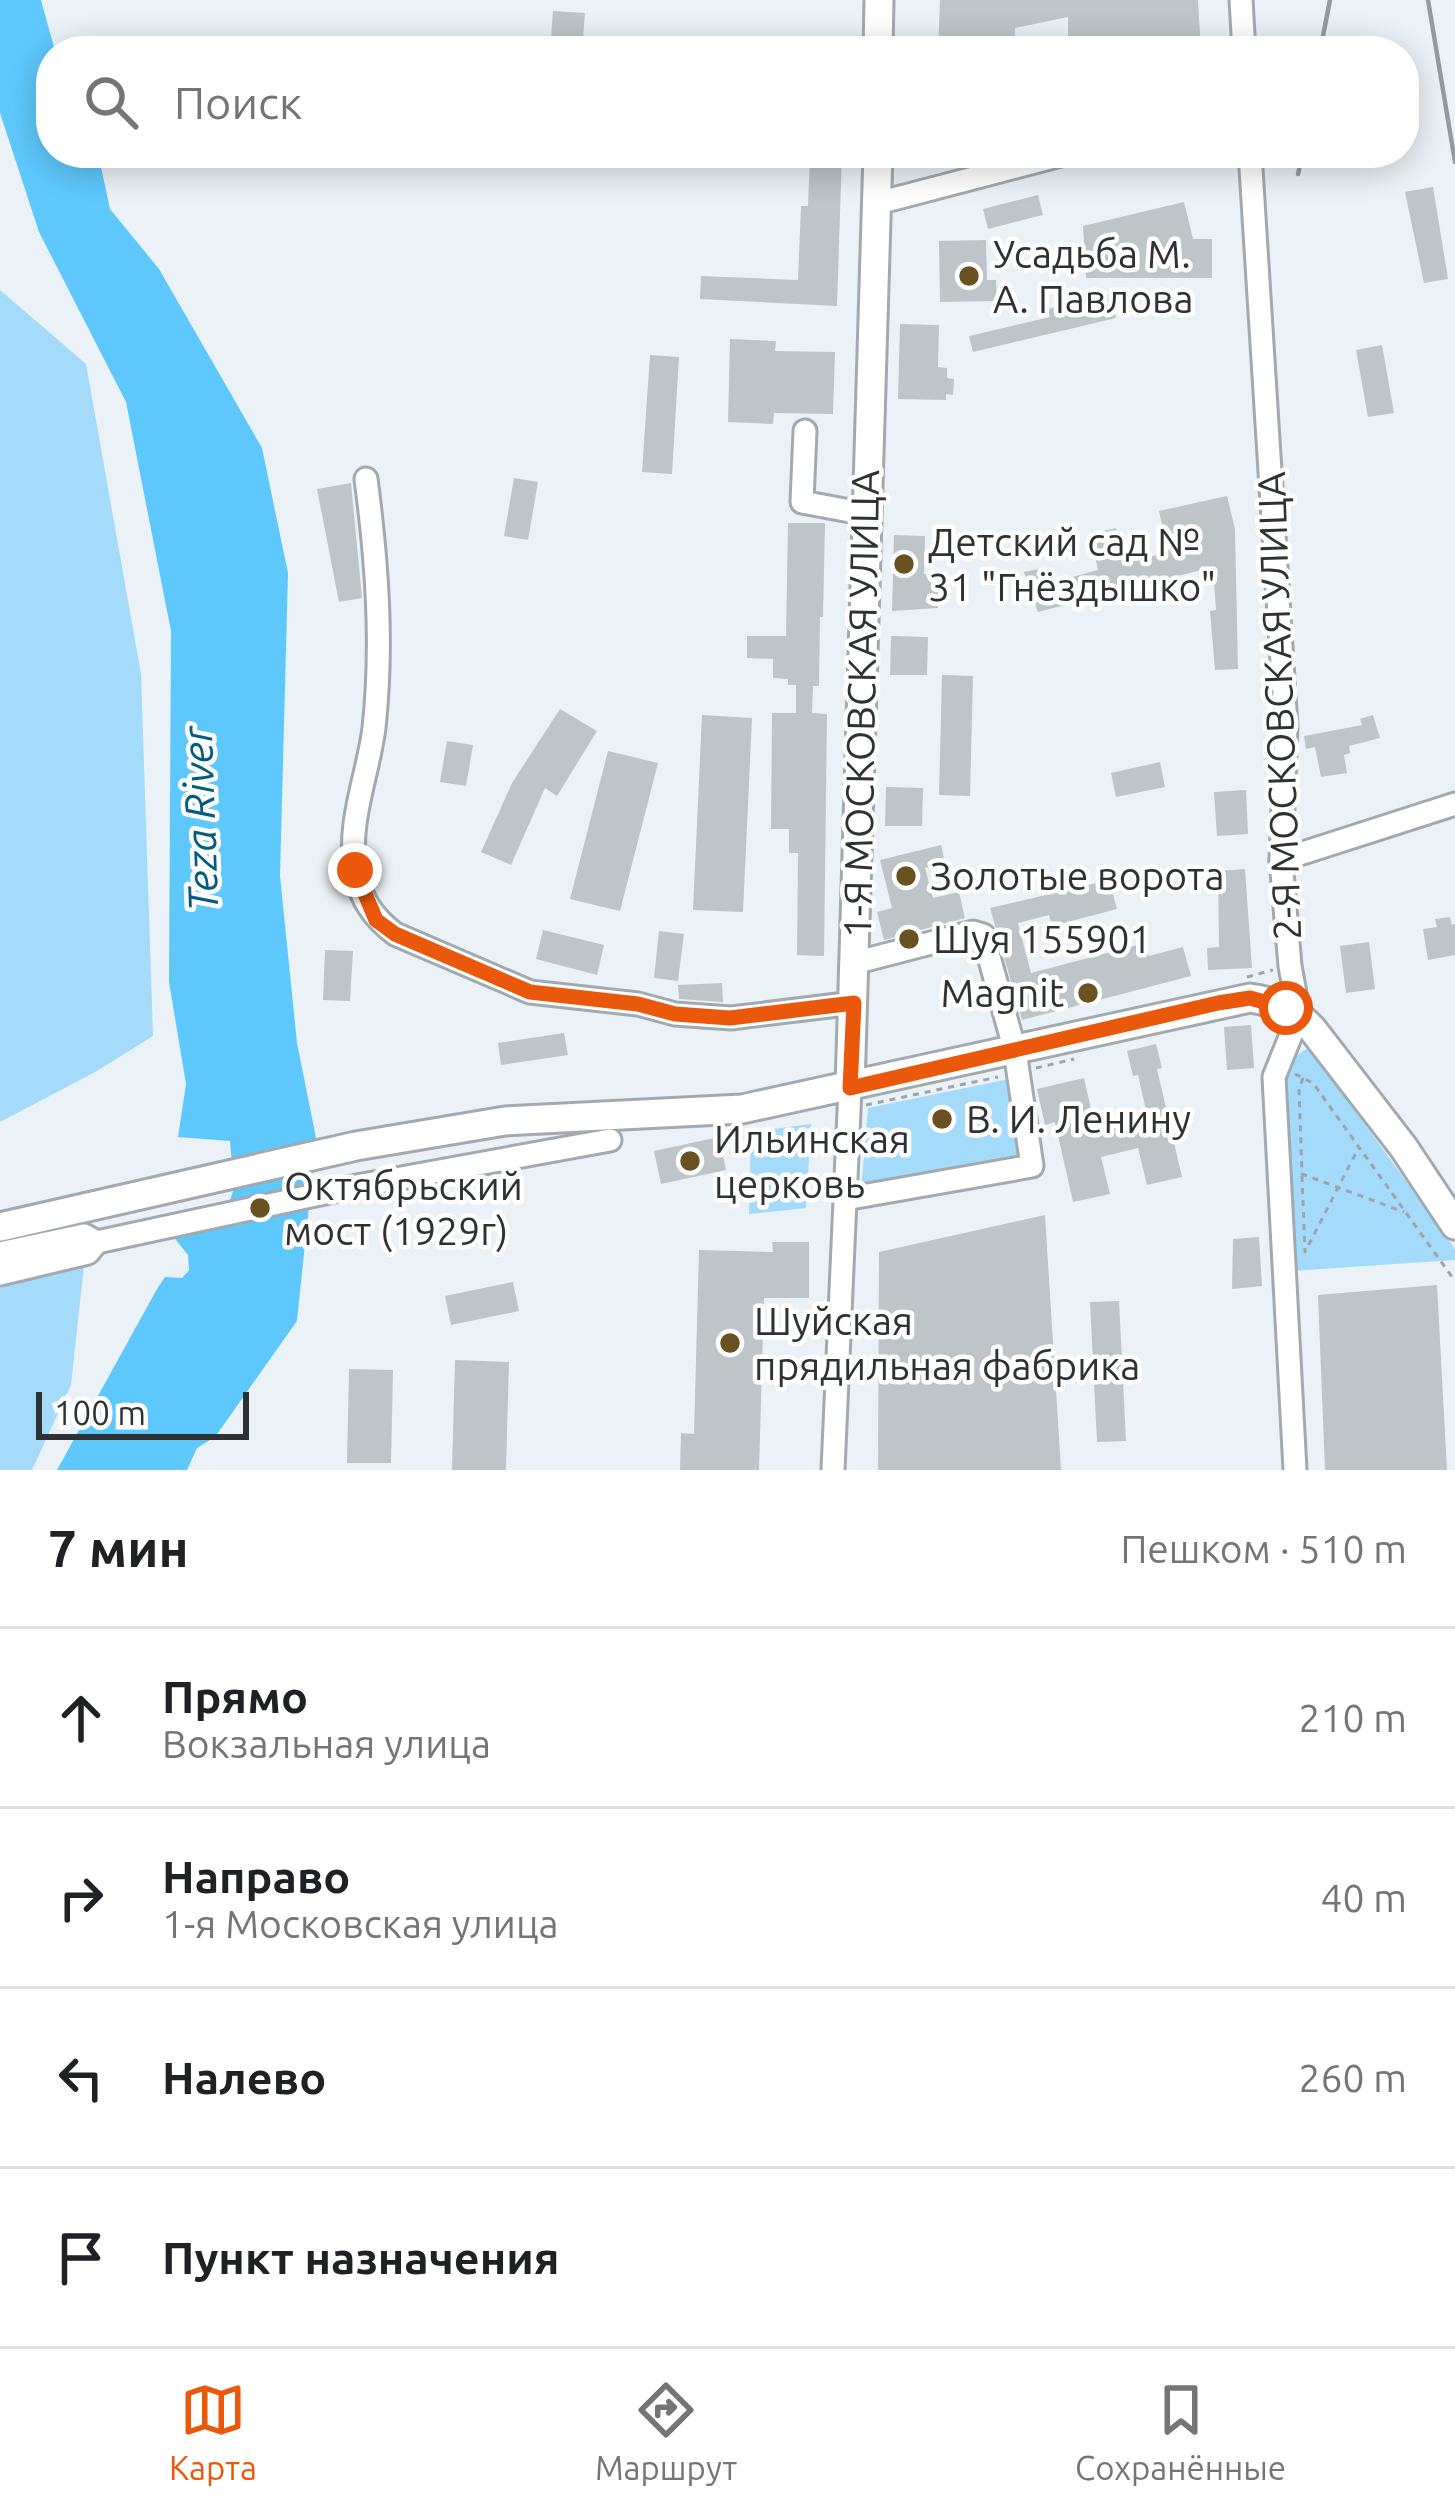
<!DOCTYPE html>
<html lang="ru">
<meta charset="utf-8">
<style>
body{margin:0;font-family:Ubuntu,sans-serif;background:#f2f2f2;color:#202124}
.scale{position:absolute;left:36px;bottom:30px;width:213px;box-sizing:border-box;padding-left:12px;border:6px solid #2f3234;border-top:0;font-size:33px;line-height:42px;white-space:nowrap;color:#2f3234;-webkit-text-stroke:9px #fefefe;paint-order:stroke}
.stop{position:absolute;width:36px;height:36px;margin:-27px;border:9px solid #ea580c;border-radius:50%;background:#fff}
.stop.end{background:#ea580c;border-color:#fff;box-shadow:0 3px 12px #0008}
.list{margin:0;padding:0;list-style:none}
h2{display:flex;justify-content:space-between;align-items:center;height:156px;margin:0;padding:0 48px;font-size:51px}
h2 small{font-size:39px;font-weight:400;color:#757577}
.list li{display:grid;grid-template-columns:78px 1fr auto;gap:36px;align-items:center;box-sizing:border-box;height:180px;padding:0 48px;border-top:3px solid #e0e0e0}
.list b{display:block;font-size:45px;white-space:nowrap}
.list p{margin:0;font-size:39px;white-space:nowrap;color:#757577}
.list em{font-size:39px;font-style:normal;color:#757577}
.icon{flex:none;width:66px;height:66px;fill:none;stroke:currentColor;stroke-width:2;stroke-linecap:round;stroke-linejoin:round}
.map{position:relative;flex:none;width:1455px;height:1470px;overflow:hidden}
.search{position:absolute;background:#fff;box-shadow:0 6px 30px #0003;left:36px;right:36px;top:36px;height:132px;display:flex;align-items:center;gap:30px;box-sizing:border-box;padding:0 42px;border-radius:48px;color:#757577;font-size:45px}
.sheet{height:876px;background:#fff}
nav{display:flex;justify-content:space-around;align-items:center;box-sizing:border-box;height:168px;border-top:3px solid #e0e0e0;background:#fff;font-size:33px;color:#757577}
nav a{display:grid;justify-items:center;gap:6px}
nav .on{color:#ea580c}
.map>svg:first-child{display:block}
.green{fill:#a4dbfa}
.water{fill:#5ec8fc}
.building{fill:#bdc5c9}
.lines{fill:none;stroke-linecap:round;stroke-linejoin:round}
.minor-casing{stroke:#a3aaaf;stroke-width:27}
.major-casing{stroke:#a3aaaf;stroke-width:33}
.path{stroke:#9ea4a8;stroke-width:3;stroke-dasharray:6 6;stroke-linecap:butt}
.minor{stroke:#fff;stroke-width:21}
.major{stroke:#fff;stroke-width:27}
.rail{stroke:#949a9d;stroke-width:4.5}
.route{stroke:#ea580c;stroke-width:15}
.poi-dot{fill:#695122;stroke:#fefefe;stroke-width:4.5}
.labels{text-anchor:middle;stroke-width:9;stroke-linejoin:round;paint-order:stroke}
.poi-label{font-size:39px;fill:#2f3234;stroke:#fefefe;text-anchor:start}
.street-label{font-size:39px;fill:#2f3234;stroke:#fefefe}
.water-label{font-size:42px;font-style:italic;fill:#015d7f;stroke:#fefefe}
</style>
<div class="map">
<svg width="1455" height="1470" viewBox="0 0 1455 1470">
<rect width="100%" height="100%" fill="#eaf2f7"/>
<g class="green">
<path d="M 0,290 L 86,364 L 141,674 L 153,1036 L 97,1071 L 0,1122 Z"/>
<path d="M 1309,1047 L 1455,1249 L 1455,1260 L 1291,1271 L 1281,1067 Z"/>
<path d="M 1009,1079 L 1025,1159 L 861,1191 L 868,1108 Z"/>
<path d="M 811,1124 L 806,1208 L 749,1214 L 751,1132 Z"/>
<path d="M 84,1265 L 71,1385 L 32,1470 L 0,1470 L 0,1282 Z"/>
</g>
<path class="water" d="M 0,0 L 41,0 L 55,51 L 51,51 L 51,153 L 98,153 L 110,209 L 159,269 L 262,448 L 288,573 L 280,876 L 297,1043 L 316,1138 L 297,1321 L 215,1437 L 197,1448 L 187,1470 L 57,1470 L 157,1289 L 165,1277 L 182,1278 L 189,1270 L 188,1255 L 172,1235 L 223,1222 L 234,1188 L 230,1141 L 178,1137 L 186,1084 L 169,982 L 171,631 L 126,402 L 39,232 L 0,113 Z"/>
<g class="building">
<path d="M 940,0 L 1198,0 L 1201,51 L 1068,51 L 1068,17 L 1015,28 L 1014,51 L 938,51 Z"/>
<path d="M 553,11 L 585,13 L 582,51 L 550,51 Z"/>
<path d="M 810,153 L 842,153 L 837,306 L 700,299 L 701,276 L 798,280 L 801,206 L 808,206 Z"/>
<path d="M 1433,187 L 1448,279 L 1424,283 L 1405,192 Z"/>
<path d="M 1038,195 L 1043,215 L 988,229 L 983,209 Z"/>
<path d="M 1184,202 L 1193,239 L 1212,239 L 1212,278 L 1086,278 L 1083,226 Z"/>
<path d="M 986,240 L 987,280 L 996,280 L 997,301 L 940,302 L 939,241 Z"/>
<path d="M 1110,294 L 1116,318 L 973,352 L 969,336 L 1050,317 L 1048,309 Z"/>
<path d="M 900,324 L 939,325 L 938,367 L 947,368 L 947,378 L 954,379 L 953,395 L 946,394 L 946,400 L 898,399 Z"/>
<path d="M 730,339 L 776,341 L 775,351 L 835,352 L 833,414 L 774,413 L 773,424 L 728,422 Z"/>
<path d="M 1382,345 L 1394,413 L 1368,417 L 1356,350 Z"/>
<path d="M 650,355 L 679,357 L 672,474 L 642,472 Z"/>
<path d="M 514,478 L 538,482 L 528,540 L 504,536 Z"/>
<path d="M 351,483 L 362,598 L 339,602 L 317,489 Z"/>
<path d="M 1227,496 L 1235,529 L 1238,669 L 1215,670 L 1210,611 L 1216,610 L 1213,567 L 1038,612 L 1024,572 L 1044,568 L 1047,584 L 1098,570 L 1090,534 L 1116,528 L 1124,564 L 1168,552 L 1159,511 Z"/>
<path d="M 788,523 L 825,523 L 823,617 L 820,617 L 819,686 L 813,686 L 812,713 L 827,714 L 824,956 L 797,955 L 798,853 L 789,853 L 789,829 L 771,829 L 772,713 L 796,713 L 796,685 L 788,685 L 788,679 L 773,678 L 773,659 L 747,658 L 747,636 L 786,636 Z"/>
<path d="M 894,535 L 925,536 L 924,574 L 938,575 L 938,608 L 892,611 Z"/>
<path d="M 891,636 L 928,637 L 927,675 L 890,675 Z"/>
<path d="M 942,675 L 973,676 L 970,796 L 939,795 Z"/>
<path d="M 560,709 L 597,731 L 557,796 L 545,788 L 511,865 L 481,852 L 512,783 Z"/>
<path d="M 702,715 L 752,718 L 743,912 L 693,910 Z"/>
<path d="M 1373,715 L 1380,738 L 1349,746 L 1350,753 L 1344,755 L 1347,773 L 1321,777 L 1315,747 L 1306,749 L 1304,736 L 1362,725 L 1360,719 Z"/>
<path d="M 447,741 L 473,745 L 466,786 L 440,782 Z"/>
<path d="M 608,751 L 658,763 L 620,911 L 570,899 Z"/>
<path d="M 1160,762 L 1165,787 L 1116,797 L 1111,773 Z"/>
<path d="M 886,787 L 923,788 L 922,826 L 885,826 Z"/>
<path d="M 1246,790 L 1248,834 L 1217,836 L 1214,792 Z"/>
<path d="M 941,845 L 945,863 L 925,868 L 933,898 L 959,892 L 965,918 L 884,940 L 877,912 L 892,908 L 880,860 Z"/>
<path d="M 1245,869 L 1252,968 L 1208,970 L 1207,948 L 1219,947 L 1218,871 Z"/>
<path d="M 1109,880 L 1117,909 L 1052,926 L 1049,915 L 1018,923 L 1031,973 L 1145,943 L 1149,956 L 1183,947 L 1191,976 L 1022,1020 L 990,908 Z"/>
<path d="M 1450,917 L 1452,925 L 1455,924 L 1455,955 L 1428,960 L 1423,929 L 1437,927 L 1435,919 Z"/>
<path d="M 543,930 L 604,945 L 597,975 L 536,959 Z"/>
<path d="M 659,931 L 684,934 L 678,981 L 654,978 Z"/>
<path d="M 1369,942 L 1375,989 L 1346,993 L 1340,946 Z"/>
<path d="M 325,950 L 353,951 L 350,1001 L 323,1000 Z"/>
<path d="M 722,983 L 723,1002 L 679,999 L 678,985 Z"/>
<path d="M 1251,1025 L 1254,1068 L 1227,1070 L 1224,1027 Z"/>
<path d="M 564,1033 L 568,1055 L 501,1065 L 498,1043 Z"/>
<path d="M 1156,1044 L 1162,1068 L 1157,1069 L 1182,1177 L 1147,1185 L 1138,1148 L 1101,1157 L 1110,1194 L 1073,1202 L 1055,1122 L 1045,1125 L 1037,1089 L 1084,1078 L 1096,1131 L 1148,1119 L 1138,1075 L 1133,1076 L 1127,1051 Z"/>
<path d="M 719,1137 L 726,1170 L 661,1184 L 654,1151 Z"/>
<path d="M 1045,1215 L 1061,1470 L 878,1470 L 879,1252 Z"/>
<path d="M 1259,1237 L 1262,1286 L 1232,1289 L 1233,1239 Z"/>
<path d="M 772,1242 L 809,1242 L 809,1298 L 764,1298 L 759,1470 L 680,1470 L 681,1433 L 694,1434 L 699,1250 L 773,1252 Z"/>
<path d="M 513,1282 L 519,1311 L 451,1325 L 445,1296 Z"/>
<path d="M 1437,1285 L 1447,1470 L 1325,1470 L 1318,1295 Z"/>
<path d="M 1119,1301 L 1126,1441 L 1097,1442 L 1090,1302 Z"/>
<path d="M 455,1360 L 509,1362 L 506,1470 L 452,1470 Z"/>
<path d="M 349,1369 L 393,1370 L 391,1463 L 347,1463 Z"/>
</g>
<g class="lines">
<defs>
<g id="minor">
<path d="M 1241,0 L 1244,51"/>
<path d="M 1250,153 L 1286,726 L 1281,860 L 1290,966 L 1299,1015 L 1274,1077 L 1295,1470"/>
<path d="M 878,203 L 1069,153"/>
<path d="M 805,431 L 802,502 L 866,514"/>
<path d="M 366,479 C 377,562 383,644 374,728 C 368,776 346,824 356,874 C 361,900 374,918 395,934 L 530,992 L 638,1004 L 675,1014 L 731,1018 L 854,1003"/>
<path d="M 1281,860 L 1455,804"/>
<path d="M 845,1199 L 1032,1166 L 1015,1051 L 983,935 L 973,932 L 854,963"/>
<path d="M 97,1242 L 357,1186 L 610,1140"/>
<path d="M 0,1253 L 84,1235 L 97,1242"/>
<path d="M 0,1274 L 88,1253 L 97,1242"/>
<path d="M 833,1470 L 850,1088"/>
</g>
<g id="major">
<path d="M 878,51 L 879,0"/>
<path d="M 850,1088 L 878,153"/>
<path d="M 0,1227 L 356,1146 L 505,1121 L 742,1109 L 1250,998 C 1277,1002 1295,1010 1313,1030 L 1404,1148 L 1455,1225"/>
</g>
</defs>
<use href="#minor" class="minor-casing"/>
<use href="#major" class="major-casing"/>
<g class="path">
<path d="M 1247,977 L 1273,970"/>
<path d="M 1036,1068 L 1074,1059"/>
<path d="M 1295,1074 L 1313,1083 L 1455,1281"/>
<path d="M 1303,1078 L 1299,1089 L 1302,1174 L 1404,1212"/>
<path d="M 866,1105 L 998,1077"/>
<path d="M 1302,1176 L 1305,1252 L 1359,1147"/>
</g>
<use href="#minor" class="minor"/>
<use href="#major" class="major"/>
<g class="rail">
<path d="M 1428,0 L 1455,162"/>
<path d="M 1320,51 L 1330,0"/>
<path d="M 1298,174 L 1303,153"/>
</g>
</g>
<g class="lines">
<path class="route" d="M 355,870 L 376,920 L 395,934 L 530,992 L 638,1004 L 675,1014 L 730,1018 L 854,1003 L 850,1088 L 1218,1003 L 1250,998 L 1286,1008"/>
</g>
<g class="poi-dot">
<circle cx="969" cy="276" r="12"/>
<circle cx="904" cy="564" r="12"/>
<circle cx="906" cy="876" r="12"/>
<circle cx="909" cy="939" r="12"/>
<circle cx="1088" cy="993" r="12"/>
<circle cx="942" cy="1119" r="12"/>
<circle cx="690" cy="1161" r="12"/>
<circle cx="260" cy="1208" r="12"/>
<circle cx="730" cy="1343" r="12"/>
</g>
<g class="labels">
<g class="poi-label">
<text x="993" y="268">Усадьба М.<tspan x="993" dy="45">А. Павлова</tspan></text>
<text x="928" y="556">Детский сад №<tspan x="928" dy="45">31 "Гнёздышко"</tspan></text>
<text x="930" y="890">Золотые ворота</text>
<text x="933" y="953">Шуя 155901</text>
<text x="1064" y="1007" text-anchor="end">Magnit</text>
<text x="966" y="1133">В. И. Ленину</text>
<text x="714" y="1153">Ильинская<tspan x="714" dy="45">церковь</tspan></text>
<text x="284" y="1200">Октябрьский<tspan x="284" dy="45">мост (1929г)</tspan></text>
<text x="754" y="1335">Шуйская<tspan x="754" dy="45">прядильная фабрика</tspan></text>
</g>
<g class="street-label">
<text transform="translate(861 704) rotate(-89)" y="14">1-Я МОСКОВСКАЯ УЛИЦА</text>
<text transform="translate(1279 706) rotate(-92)" y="14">2-Я МОСКОВСКАЯ УЛИЦА</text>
</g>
<g class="water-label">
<text transform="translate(200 819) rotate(-92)" y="15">Teza River</text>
</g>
</g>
</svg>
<div class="scale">100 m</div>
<div class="stop" style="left:1286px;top:1008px"></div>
<div class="stop end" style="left:355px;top:870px"></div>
<div class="search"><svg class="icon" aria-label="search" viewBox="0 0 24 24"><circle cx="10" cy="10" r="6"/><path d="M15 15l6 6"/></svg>Поиск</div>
</div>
<section class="sheet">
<h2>7 мин<small>Пешком · 510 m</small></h2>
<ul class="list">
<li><svg class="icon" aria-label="ahead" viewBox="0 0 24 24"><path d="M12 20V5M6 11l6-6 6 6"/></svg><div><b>Прямо</b><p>Вокзальная улица</p></div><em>210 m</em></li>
<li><svg class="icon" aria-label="right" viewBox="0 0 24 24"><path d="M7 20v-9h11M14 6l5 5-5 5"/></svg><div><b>Направо</b><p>1-я Московская улица</p></div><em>40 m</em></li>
<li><svg class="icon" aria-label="left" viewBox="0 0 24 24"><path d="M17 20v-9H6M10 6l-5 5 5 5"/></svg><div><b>Налево</b></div><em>260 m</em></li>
<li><svg class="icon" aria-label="arrive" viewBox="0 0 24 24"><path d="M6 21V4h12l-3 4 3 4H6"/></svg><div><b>Пункт назначения</b></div></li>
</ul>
</section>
<nav>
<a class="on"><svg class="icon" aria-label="map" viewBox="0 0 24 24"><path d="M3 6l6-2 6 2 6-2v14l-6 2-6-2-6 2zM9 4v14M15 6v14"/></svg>Карта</a>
<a><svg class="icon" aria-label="directions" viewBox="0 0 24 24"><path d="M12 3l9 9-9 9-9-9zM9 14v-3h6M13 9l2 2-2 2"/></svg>Маршрут</a>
<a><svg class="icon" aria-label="saved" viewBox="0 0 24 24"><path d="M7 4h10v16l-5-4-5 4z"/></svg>Сохранённые</a>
</nav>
